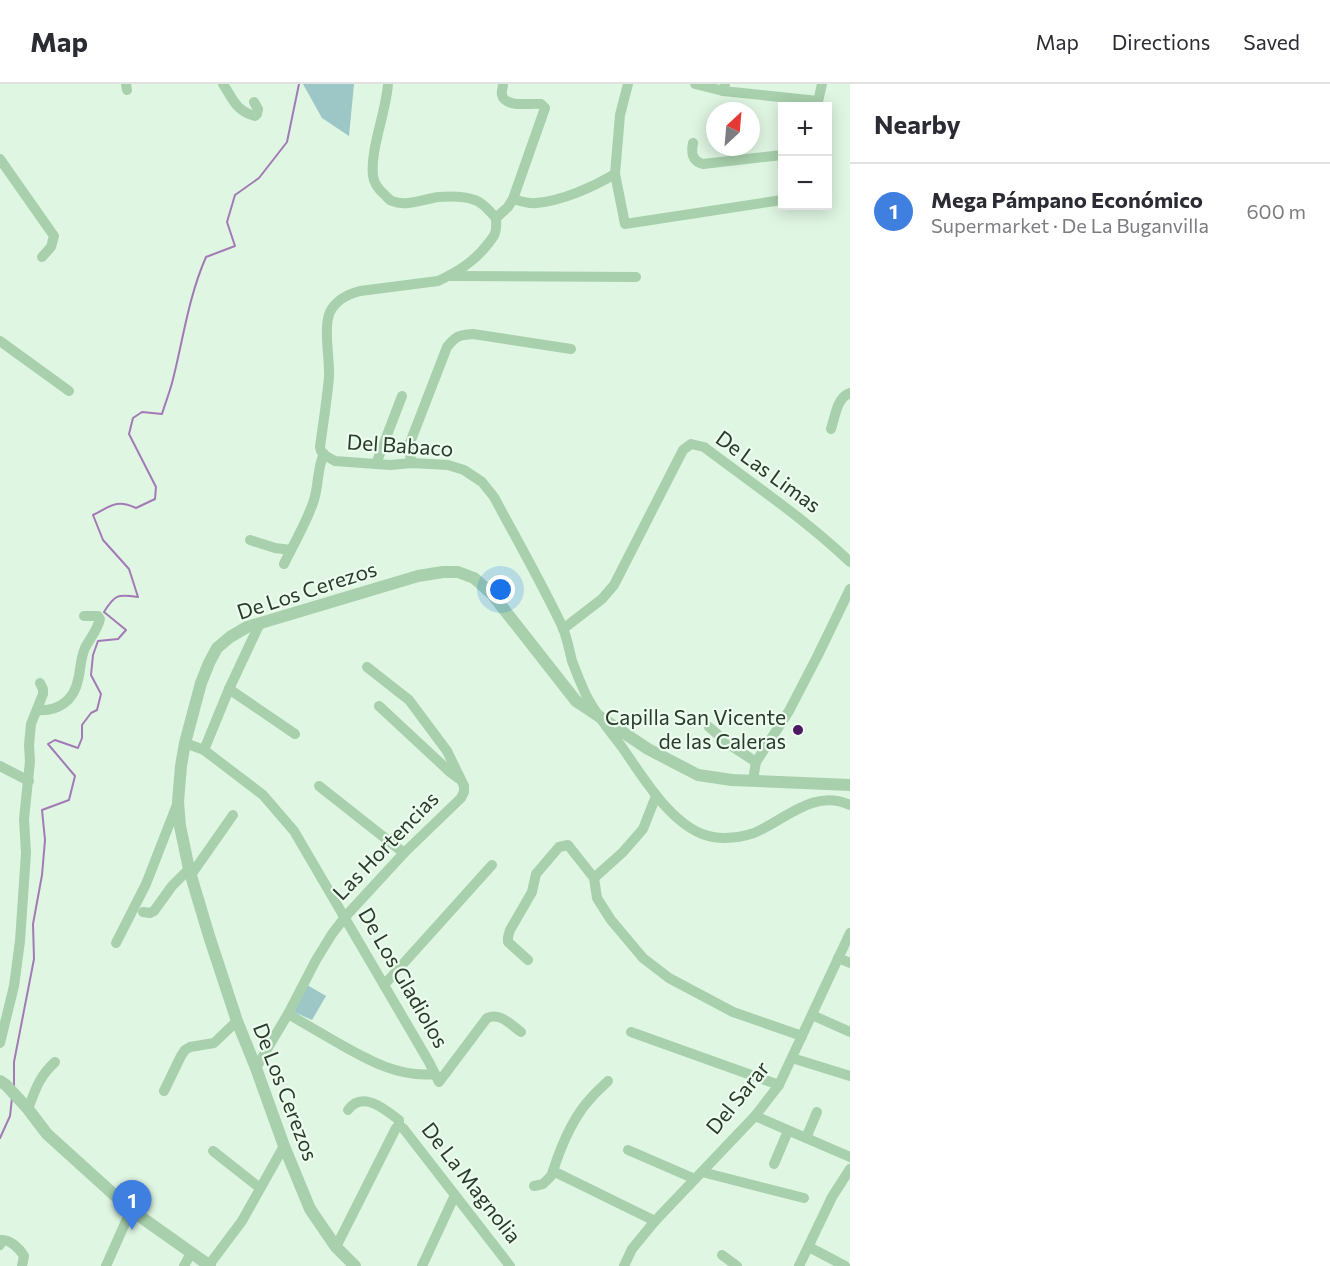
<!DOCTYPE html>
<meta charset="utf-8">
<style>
body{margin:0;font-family:Commissioner,sans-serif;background:#f7f7f7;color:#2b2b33}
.controls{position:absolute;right:18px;top:18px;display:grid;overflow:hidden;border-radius:0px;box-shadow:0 3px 15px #0003}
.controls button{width:54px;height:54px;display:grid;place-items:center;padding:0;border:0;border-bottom:2px solid #e1e1e2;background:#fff;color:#2b2b33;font:30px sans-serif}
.compass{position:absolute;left:706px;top:18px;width:54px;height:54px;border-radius:50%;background:#fff;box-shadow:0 3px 15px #0003;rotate:26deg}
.you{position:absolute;left:501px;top:506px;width:21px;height:21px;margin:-15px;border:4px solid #fff;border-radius:50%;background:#1a73e8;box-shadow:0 0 0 9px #1a73e833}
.badge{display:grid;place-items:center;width:39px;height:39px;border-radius:50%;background:#d93025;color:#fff;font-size:20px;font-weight:700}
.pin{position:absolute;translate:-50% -50px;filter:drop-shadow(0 2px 3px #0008)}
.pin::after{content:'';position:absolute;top:32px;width:21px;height:18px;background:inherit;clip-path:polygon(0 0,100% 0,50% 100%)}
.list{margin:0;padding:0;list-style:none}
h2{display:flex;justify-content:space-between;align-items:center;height:78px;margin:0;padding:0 24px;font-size:26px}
h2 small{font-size:20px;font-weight:400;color:#7c7c81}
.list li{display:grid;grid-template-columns:39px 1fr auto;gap:18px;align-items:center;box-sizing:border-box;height:96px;padding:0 24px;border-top:2px solid #e1e1e2}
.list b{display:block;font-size:22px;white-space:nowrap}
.list p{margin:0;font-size:20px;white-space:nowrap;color:#7c7c81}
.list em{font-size:20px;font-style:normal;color:#7c7c81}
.map{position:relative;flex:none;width:850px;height:1182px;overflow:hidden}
header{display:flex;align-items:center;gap:36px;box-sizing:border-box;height:84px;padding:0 30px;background:#fff;border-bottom:2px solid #e1e1e2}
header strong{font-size:28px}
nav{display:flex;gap:33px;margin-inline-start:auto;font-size:21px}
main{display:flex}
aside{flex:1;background:#fff}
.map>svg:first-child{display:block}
.green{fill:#9cc7c6}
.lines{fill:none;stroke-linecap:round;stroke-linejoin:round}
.stream{stroke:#a37ab6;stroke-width:2}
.minor{stroke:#a8d0ac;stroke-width:10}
.tertiary{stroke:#a8d0ac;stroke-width:12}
.poi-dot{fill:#4d1963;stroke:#ecfcef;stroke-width:2}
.labels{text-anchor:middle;stroke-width:4.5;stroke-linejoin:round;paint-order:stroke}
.street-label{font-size:21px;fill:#2a3c29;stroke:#ecfcef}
.poi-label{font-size:21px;fill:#2a3c29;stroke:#ecfcef;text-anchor:end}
</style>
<header>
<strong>Map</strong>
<nav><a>Map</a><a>Directions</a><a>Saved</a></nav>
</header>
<main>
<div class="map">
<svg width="850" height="1182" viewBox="0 0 850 1182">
<rect width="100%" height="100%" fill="#dff6e2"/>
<g class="green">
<path d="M 303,0 L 354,0 L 349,52 L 322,34 Z"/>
<path d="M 307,901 L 326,912 L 312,936 L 294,928 Z"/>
</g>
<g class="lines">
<g class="stream">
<path d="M 14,1002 L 14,978 L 34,875 L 33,840 L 42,791 L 45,756 L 42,726 L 69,716 L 75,692 L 48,660 L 55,656 L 78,664 L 82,654 L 82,641 L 91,629 L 97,626 L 101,610 L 91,591 L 93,571 L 98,557 L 118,555 L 126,546 L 104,528 C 115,510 118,510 138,513 L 129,485 L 103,456 L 93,431 C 111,422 116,415 136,424 L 155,415 L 156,403 L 129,350 L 133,334 L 142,328 L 162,330 C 165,320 169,310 172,299 C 183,257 188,214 206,173 L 235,162 L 227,138 L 235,111 L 259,94 L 287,58 L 299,0"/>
<path d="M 0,1054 L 10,1032 L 12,1014"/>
</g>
<g class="minor">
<path d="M 126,0 L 127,6"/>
<path d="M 223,0 C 233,15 236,27 255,32 L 257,30 L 258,25 L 254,18"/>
<path d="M 388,0 C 386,29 370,65 373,92 C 374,100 379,106 385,111 C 387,113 389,116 392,117 C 406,123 424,115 438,113 C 449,112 464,112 475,116 C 484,119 490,128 496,134 C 496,139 497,144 495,149 C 494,153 490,157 487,161 C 474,178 457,188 438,197 L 360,207 C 348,210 336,216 330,228 C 323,243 330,276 329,293 C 327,316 323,340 320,363 L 321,367 L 326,372 L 335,377 L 376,380 L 390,381 L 412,379 L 448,381 L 464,386 L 482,398 L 494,413 C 517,456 541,498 562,542 C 567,553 569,565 572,577 C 576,588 581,600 586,611 C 595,629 609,646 622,663 C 643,693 674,747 713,753 C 726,755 742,753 754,749 C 785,736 814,704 850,721"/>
<path d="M 628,0 L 620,31 L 615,90 L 625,140 L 782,116"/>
<path d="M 695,0 L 723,7"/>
<path d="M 725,0 L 723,7 L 818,17"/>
<path d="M 817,22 L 822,0"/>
<path d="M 693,59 C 691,69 692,77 703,80 L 782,71"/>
<path d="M 0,75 L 54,152 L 51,163 L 42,173"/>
<path d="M 513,115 C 520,117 529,120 536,119 C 562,117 593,103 615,90"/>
<path d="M 496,134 L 508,123 L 513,115 L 545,24 L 541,20 C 530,19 505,24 502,11 C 501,7 503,4 503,0"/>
<path d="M 449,192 L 636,193"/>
<path d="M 0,257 L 69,307"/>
<path d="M 831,345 C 835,333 837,313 850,309"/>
<path d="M 412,379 L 408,364 L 447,263 C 456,252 458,251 473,250 L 571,265"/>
<path d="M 376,380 L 402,312"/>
<path d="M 250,456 L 275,464 L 291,466"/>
<path d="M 284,480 C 294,459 307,438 314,416 C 319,400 317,384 324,370"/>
<path d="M 563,545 L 602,515 L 614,501 L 683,366 L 691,360 L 704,363 C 753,400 805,435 850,478"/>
<path d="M 229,605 L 295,650"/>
<path d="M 379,622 L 450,688 L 458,694"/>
<path d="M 37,626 C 57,628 74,617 78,596 C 81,585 80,575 85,564 C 90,554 97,547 100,535 L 98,532 L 84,532"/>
<path d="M 709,643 L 730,661 L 756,678"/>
<path d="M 185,659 L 204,666 L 263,711 L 294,747 L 429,978 L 439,998 L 487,934 C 500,928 511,941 521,948"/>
<path d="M 204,666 L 229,605 L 260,539"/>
<path d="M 0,682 L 29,697"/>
<path d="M 753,696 L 756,678 L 789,627 L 818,571 L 850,505"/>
<path d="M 319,702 L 404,769"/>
<path d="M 191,791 L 233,731"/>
<path d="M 594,794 L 623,768 L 643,745 L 656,712"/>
<path d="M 143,828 L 150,829 L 154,827 L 172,802 L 189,785"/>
<path d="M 116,859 L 146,800 L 178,718"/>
<path d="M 838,874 L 850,879"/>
<path d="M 528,876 L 508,858 L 508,853 L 510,846 L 532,808 L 536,790 L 559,763 L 568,761 L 594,794 L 597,814 L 611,836 L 643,874 L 669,894 L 733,928 L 802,952"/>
<path d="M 384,901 L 492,781"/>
<path d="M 288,930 C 305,940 321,949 338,959 C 368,976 399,994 435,990"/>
<path d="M 812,931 L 850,948"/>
<path d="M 631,948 L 779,1001"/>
<path d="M 0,959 L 14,902 L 20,857 L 26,769 L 24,735 L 30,677 L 29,661 L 31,640 L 43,610 L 43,605 L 40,599"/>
<path d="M 792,974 L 850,992"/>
<path d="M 256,984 L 288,930 L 316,876 L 332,850 L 345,833 L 404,769 L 461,714 L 464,708 L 464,702 L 447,667 L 409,616 L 367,583"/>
<path d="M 164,1007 L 181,972 L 185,966 L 190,963 L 214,959 L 237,937"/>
<path d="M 28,1025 C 36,1004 39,993 55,978"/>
<path d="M 348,1026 C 362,1006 385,1025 399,1036 L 399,1043"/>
<path d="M 755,1032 L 850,1073"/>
<path d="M 399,1043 L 403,1044 L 510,1182"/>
<path d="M 806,1054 L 817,1028"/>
<path d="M 628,1066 L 695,1095"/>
<path d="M 213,1067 L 260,1104"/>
<path d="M 774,1080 L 788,1047"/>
<path d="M 553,1087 C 561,1062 572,1034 591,1014 C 596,1008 602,1003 608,997"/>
<path d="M 702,1088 L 804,1114"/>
<path d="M 534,1102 L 543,1100 L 551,1092 L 553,1087 L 655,1137"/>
<path d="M 0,1161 L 1,1156 C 10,1155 20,1165 24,1172 L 22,1182"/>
<path d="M 336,1163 L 396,1044 L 399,1043"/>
<path d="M 809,1163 L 845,1182"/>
<path d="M 722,1171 L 737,1182"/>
<path d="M 209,1181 L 242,1137 L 284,1062"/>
<path d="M 106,1182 L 131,1126"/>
<path d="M 184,1182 L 191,1169"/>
<path d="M 422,1182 L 455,1111"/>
<path d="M 624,1182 L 632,1165 L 655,1137 L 755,1032 L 779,1001 L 850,849"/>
<path d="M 799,1182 L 832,1113 L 850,1085"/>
</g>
<g class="tertiary">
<path d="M 0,997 L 6,1001 L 28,1025 L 47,1050 L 131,1126 L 210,1182"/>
<path d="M 355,1182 L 336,1163 L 310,1125 L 284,1062 L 256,984 L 237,937 L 209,852 L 189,785 L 180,742 L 178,718 L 181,682 L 185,659 L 201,599 L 209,579 L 217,564 L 230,553 L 247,543 L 418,492 L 443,488 L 458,488 L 474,494 L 492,510 L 576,617 L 648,665 L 698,691 L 732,696 L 850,701"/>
</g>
</g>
<circle class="poi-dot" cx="798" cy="646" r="6"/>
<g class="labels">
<g class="street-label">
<text transform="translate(400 362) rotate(4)" y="7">Del Babaco</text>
<text transform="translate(768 388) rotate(36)" y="7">De Las Limas</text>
<text transform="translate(307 507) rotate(-18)" y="7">De Los Cerezos</text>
<text transform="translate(386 762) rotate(-46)" y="7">Las Hortencias</text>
<text transform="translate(403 894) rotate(60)" y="7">De Los Gladiolos</text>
<text transform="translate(285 1008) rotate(69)" y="7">De Los Cerezos</text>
<text transform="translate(738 1014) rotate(-51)" y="7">Del Sarar</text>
<text transform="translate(471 1099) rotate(52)" y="7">De La Magnolia</text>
</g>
<g class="poi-label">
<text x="786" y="641">Capilla San Vicente<tspan x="786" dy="24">de las Caleras</tspan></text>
</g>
</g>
</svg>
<div class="controls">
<button>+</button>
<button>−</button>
</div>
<svg class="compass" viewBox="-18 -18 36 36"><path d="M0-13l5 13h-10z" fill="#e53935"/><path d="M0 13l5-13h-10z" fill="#7c7c81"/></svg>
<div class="you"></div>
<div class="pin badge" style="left:132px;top:1146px;background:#3f7fe0">1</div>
</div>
<aside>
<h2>Nearby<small></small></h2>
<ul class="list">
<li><span class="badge" style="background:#3f7fe0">1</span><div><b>Mega Pámpano Económico</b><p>Supermarket · De La Buganvilla</p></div><em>600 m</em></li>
</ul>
</aside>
</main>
